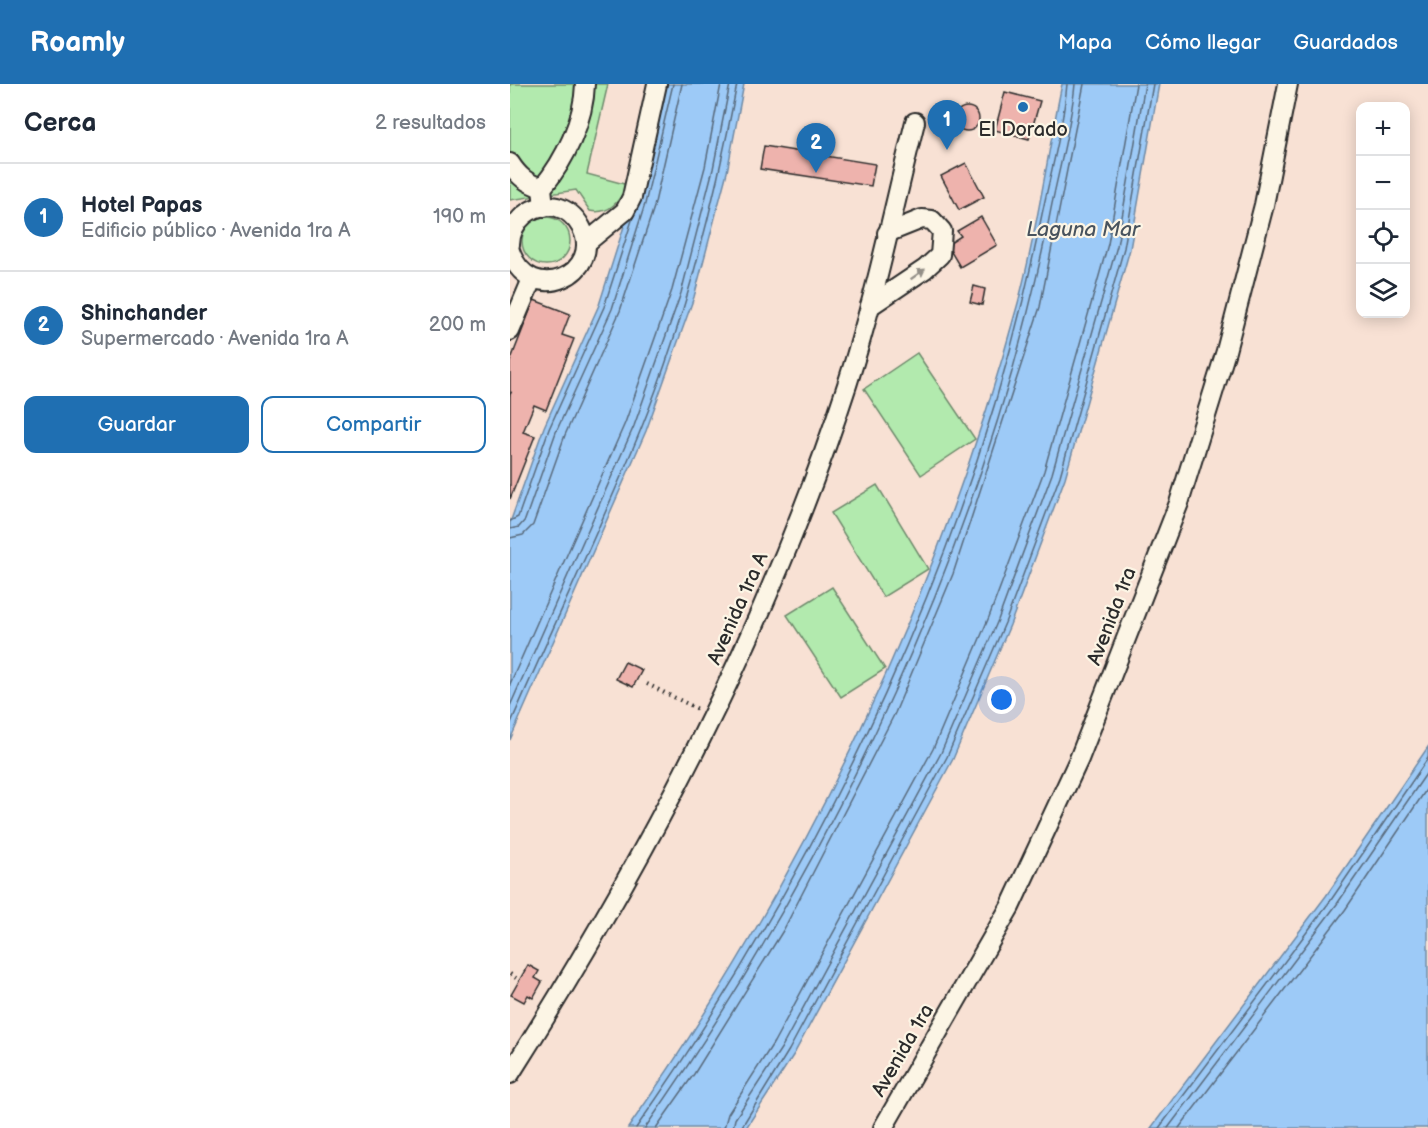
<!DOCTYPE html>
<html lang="es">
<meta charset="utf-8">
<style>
body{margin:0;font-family:"Balsamiq Sans",sans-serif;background:#f6f6f7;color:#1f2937}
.controls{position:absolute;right:18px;top:18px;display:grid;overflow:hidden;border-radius:12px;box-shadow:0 3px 15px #0003}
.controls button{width:54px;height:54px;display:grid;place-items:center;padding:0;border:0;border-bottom:2px solid #e0e1e3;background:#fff;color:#1f2937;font:30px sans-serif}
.you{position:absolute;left:492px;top:616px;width:21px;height:21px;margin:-15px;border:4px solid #fff;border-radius:50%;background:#1a73e8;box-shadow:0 0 0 9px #1a73e833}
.badge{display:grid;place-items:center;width:39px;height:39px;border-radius:50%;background:#1f6fb2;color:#fff;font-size:20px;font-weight:700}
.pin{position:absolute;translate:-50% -50px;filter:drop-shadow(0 2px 3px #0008)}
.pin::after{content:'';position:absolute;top:32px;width:21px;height:18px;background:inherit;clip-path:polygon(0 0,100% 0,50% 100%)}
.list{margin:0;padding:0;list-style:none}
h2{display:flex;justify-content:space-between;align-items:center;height:78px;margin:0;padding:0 24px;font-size:26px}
h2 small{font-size:20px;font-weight:400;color:#747a83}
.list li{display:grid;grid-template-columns:39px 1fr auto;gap:18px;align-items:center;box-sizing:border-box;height:108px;padding:0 24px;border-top:2px solid #e0e1e3}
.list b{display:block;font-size:22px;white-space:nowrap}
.list p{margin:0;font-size:20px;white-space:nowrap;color:#747a83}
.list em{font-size:20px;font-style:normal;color:#747a83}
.actions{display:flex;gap:12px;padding:18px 24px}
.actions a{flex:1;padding:14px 0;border:2px solid #1f6fb2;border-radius:12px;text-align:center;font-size:21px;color:#1f6fb2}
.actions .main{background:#1f6fb2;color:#fff}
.icon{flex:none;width:33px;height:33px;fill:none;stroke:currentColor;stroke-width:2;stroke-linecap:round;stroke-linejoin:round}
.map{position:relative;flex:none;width:918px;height:1044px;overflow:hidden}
header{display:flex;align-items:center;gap:36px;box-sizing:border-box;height:84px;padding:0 30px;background:#1f6fb2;color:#fff}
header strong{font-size:28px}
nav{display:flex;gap:33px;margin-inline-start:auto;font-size:21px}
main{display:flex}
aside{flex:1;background:#fff}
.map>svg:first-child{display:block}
.green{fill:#b2eaae;stroke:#6e8a6c;stroke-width:1.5}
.water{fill:#9dcaf7;stroke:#6f8aa5;stroke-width:1.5}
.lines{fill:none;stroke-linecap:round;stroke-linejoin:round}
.shore{stroke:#596b7d;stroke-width:1.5}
.building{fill:#eeb3ad;stroke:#2b2b2b;stroke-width:1.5}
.minor-casing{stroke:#2b2b2b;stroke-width:22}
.path{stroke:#2b2b2b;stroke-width:4;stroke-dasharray:1.5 4.5;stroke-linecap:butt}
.minor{stroke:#fcf5e5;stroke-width:18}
.oneway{fill:#949088}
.poi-dot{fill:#1f6fb2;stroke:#fcf5e5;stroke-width:2}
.labels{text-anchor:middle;stroke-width:4.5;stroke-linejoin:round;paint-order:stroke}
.poi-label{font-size:20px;fill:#2b2b2b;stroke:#fcf5e5}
.street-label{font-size:20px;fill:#2b2b2b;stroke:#fcf5e5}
.water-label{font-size:21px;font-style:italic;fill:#48535e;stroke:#fcf5e5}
</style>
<header>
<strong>Roamly</strong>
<nav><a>Mapa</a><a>Cómo llegar</a><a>Guardados</a></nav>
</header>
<main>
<aside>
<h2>Cerca<small>2 resultados</small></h2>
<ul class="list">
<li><span class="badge">1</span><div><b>Hotel Papas</b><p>Edificio público · Avenida 1ra A</p></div><em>190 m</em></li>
<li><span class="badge">2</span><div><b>Shinchander</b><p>Supermercado · Avenida 1ra A</p></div><em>200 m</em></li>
</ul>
<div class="actions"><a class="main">Guardar</a><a>Compartir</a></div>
</aside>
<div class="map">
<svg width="918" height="1044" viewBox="0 0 918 1044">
<rect width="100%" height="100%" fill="#f8e1d4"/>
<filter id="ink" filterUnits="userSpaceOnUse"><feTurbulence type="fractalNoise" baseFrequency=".0167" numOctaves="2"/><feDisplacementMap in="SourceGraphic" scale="12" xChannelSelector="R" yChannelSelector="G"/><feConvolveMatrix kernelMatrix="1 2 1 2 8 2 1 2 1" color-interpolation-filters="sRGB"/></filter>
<g filter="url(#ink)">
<g class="green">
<path d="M 0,0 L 98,0 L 77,90 L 118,101 C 109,117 100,131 80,127 L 66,106 L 0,116 Z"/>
<circle cx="36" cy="157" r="24"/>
<path d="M 407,269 L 465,355 L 411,391 L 354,305 Z"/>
<path d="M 367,401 L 418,485 L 373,513 L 321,429 Z"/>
<path d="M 322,503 L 375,585 L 331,613 L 277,531 Z"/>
</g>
<g class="water">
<path d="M 150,0 L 234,0 L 217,88 L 184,213 L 136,347 L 0,656 L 0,439 L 34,343 L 89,221 L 122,117 Z"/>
<path d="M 552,0 L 649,0 L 620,165 L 555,394 L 500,541 L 443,675 L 284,970 L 236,1044 L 118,1044 C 294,794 428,514 508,219 C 527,148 537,73 552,0 Z"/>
<path d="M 918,663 L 918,1044 L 641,1044 L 816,812 Z"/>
</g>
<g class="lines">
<g class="shore">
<path d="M 0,437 L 8,433 L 39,345 L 94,223 L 123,133"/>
<path d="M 0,445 L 9,443 L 15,436 L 46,348 L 102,225 L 135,120 L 163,0"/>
<path d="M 0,454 L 13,451 L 23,441 L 55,351 L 110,227 L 144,123 L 172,0"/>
<path d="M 0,600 L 115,339 L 162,206 L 195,83 L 211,0"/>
<path d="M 0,622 L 124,342 L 171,209 L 203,85 L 220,0"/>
<path d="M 0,641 C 43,542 90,445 131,345 C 176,234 205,117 227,0"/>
<path d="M 126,1044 C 314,777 467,457 531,135 C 540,91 553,45 557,0"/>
<path d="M 135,1044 C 322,778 475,455 539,135 C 547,91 561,45 565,0"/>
<path d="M 146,1044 L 184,990 L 274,845 L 385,629 L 443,490 L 530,223 L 574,0"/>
<path d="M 214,1044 L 218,1030 L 264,958 L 423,665 L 479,533 L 534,387 L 598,160 L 626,0"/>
<path d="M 223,1044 L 225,1035 L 272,963 L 431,669 L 488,536 L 542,390 L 607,162 L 635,0"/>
<path d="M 231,1044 L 279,966 L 437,673 L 495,539 L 550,392 L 614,164 L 643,0"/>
<path d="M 649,1044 L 821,816 L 918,674"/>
<path d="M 658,1044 L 827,820 L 918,687"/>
<path d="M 669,1044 L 835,826 L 918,703"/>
</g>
</g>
<g class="building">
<path d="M 495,8 L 530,17 L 519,55 L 485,46 Z"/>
<circle cx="457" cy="35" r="12"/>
<path d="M 254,62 L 365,80 L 361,102 L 250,85 Z"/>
<path d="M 456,79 L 474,113 L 449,126 L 431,92 Z"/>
<path d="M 471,133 L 487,161 L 450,183 L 437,161 L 451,152 L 447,147 Z"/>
<path d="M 464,202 L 475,205 L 472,221 L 460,218 Z"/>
<path d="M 24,216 L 60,230 L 52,251 L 64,255 L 36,326 L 24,321 L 13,348 L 25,352 L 0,415 L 0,278 Z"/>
<path d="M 115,578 L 132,586 L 123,603 L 106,595 Z"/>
<path d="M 18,881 L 29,887 L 25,894 L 32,898 L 23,914 L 18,911 L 14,918 L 1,911 Z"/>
</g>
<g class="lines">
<defs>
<g id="minor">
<path d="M 0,79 C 9,93 17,99 32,104"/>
<path d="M 34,123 L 32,104 C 55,76 74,37 75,0"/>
<path d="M 76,159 L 115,127 L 122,113 L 147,0"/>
<path d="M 0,161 C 0,138 22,117 47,123 C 58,126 66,134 71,143 C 96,188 20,226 0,167"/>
<path d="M 360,222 L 415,185 L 430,171 L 432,147 L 422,136 L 412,135 L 377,149"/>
<path d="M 0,247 L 22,195"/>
<path d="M 0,990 C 137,774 258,545 337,301 C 365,215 383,126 405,38"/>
<path d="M 373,1044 L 500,823 L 569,675 L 669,419 L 716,267 L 754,121 L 778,0"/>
</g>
</defs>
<use href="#minor" class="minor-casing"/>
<g class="path">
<path d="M 0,309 L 4,311"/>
<path d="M 137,600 L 188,625"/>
<path d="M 0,890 L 6,894"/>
</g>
<use href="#minor" class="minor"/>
</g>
<defs><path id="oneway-solid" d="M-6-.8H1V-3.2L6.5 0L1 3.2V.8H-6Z" transform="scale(1.5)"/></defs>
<use class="oneway" href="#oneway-solid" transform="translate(408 190) rotate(-35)"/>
</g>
<circle class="poi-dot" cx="513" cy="23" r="6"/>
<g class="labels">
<g class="poi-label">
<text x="513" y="52">El Dorado</text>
</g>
<g class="street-label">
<text transform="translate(227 524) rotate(-66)" y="7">Avenida 1ra A</text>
<text transform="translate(601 532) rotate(-69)" y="7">Avenida 1ra</text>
<text transform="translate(392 966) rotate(-60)" y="7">Avenida 1ra</text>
</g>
<g class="water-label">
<text x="573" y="152">Laguna Mar</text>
</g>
</g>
</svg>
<div class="controls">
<button>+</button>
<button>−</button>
<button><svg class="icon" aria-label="locate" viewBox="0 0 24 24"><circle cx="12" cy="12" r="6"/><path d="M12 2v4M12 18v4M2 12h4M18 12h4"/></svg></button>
<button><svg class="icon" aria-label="layers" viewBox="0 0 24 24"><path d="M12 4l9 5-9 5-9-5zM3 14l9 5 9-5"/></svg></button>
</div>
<div class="you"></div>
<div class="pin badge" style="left:437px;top:66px">1</div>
<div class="pin badge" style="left:306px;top:89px">2</div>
</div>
</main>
